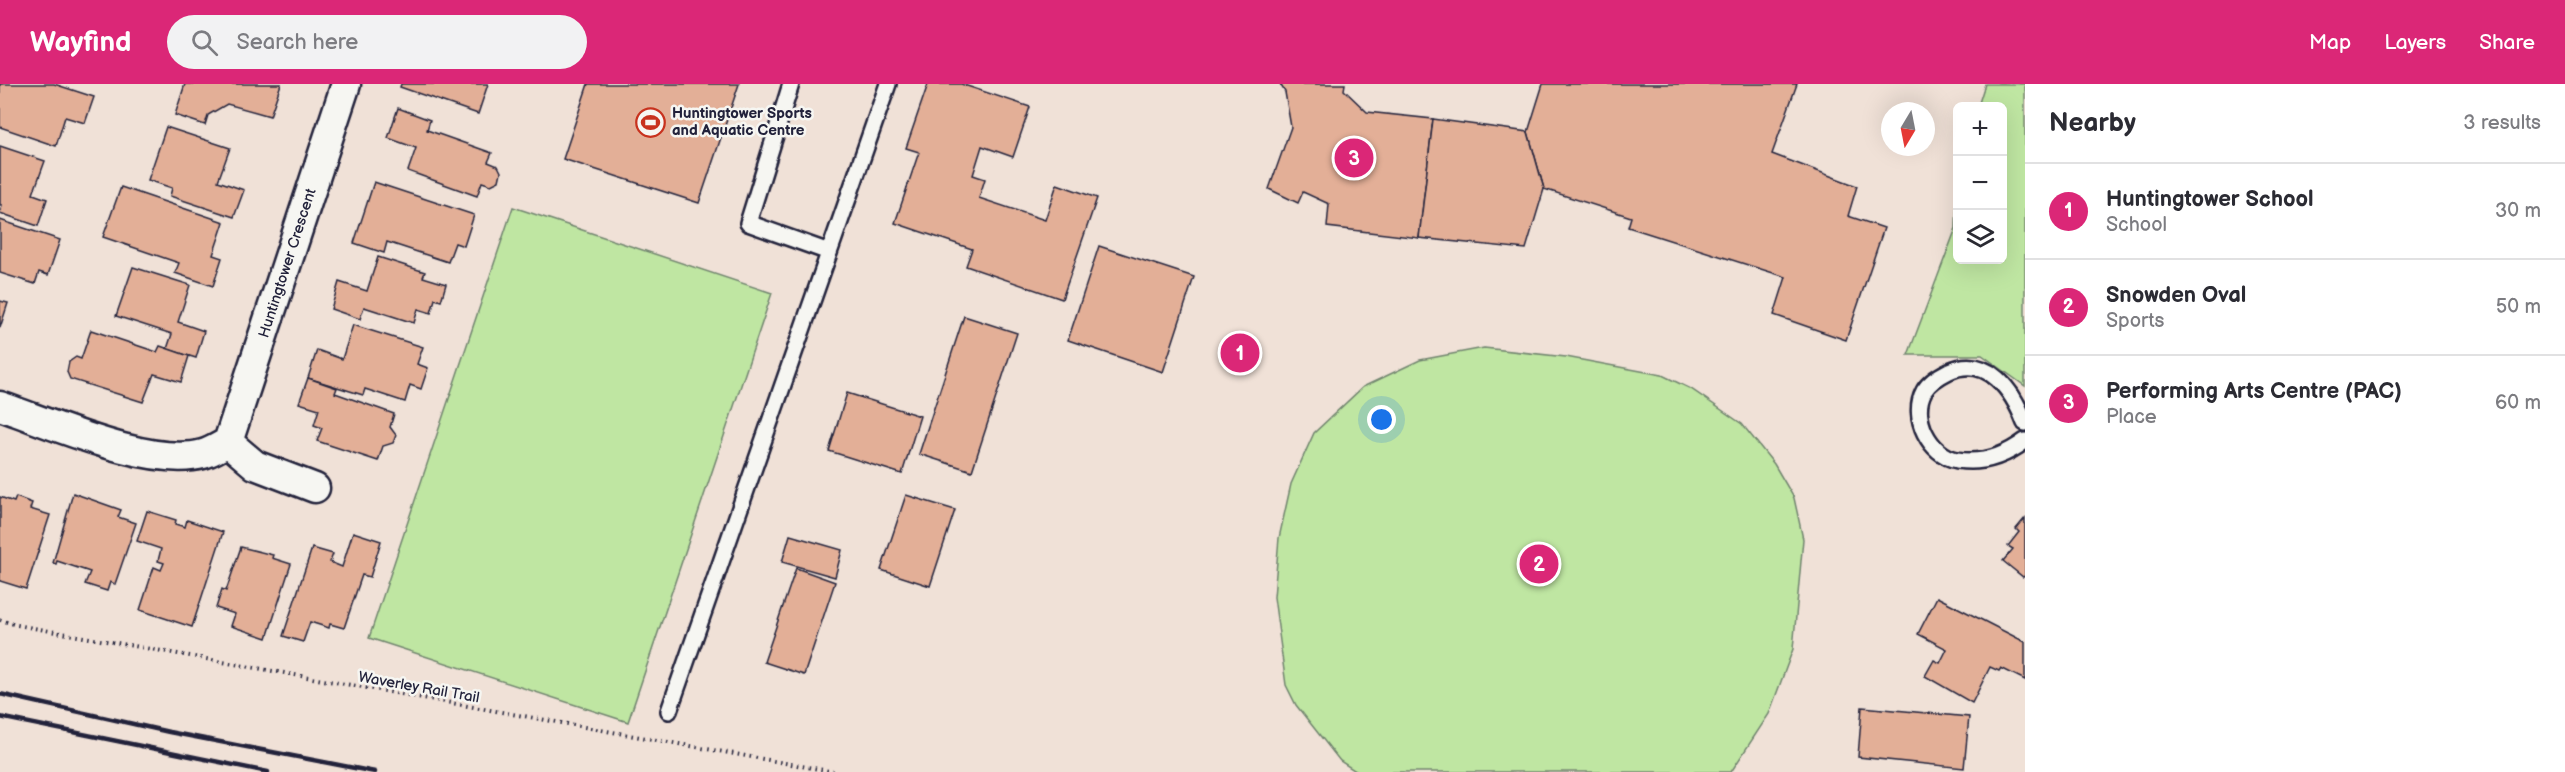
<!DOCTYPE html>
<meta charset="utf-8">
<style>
body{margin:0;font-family:"Balsamiq Sans",sans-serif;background:#f2f2f3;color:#2b2b33}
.controls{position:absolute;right:18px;top:18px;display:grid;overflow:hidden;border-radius:9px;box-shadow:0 6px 24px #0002}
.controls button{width:54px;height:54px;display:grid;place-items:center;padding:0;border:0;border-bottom:2px solid #e1e1e2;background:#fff;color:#2b2b33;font:30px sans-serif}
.compass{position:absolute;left:1881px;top:18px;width:54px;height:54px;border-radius:50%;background:#fff;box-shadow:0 6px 24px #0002;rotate:190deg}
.you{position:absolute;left:1382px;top:336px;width:21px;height:21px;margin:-15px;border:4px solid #fff;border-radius:50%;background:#1a73e8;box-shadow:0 0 0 9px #1a73e833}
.badge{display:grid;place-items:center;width:39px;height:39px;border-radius:50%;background:#db2777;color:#fff;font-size:20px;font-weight:700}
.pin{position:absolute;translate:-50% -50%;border:3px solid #fff;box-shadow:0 2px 6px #0006}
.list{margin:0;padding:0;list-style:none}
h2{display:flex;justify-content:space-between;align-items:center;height:78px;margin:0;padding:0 24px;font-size:26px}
h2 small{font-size:20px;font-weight:400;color:#7c7c81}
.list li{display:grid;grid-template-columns:39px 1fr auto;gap:18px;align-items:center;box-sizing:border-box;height:96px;padding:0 24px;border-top:2px solid #e1e1e2}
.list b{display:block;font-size:22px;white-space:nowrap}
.list p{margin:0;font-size:20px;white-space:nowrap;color:#7c7c81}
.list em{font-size:20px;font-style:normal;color:#7c7c81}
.icon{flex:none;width:33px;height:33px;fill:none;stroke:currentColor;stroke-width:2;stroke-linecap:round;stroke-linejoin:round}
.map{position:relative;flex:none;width:2025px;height:688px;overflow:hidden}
header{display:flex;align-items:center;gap:36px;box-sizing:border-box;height:84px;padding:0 30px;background:#db2777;color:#fff}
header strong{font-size:28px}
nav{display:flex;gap:33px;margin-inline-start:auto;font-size:21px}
.search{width:420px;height:54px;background:#f2f2f3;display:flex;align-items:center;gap:15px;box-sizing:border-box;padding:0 21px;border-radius:33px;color:#7c7c81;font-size:22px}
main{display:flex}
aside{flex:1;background:#fff}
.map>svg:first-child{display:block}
.green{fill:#bfe6a2;stroke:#70846e;stroke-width:1.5}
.building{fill:#e3af97;stroke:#22223b;stroke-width:1.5}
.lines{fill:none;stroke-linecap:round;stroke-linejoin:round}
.service-casing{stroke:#22223b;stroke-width:20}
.minor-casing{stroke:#22223b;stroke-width:33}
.path{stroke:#22223b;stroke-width:4;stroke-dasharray:1.5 4.5;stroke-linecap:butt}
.service{stroke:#f6f6f2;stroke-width:15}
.minor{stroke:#f6f6f2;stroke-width:28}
.rail{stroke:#22223b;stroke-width:4.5}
.labels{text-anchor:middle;stroke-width:5;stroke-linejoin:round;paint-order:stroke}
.poi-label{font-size:15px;font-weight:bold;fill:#22223b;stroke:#f6f6f2;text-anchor:start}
.street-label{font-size:15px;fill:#22223b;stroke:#f6f6f2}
</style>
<header>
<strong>Wayfind</strong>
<div class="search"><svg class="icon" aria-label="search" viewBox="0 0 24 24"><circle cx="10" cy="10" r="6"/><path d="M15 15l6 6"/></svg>Search here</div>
<nav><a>Map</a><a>Layers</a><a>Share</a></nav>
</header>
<main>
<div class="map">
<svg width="2025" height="688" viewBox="0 0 2025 688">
<rect width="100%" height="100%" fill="#f0e1d7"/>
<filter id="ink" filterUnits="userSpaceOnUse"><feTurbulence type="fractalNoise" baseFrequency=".0167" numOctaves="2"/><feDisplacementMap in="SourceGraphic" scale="12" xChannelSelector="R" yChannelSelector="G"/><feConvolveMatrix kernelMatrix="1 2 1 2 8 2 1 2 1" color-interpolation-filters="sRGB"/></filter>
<g filter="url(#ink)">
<g class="green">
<path d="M 1985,0 L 2025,0 L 2025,302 L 1982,271 L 1908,271 L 1956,144 L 1957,112 L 1958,176 L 2002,176 L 2002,22 L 1978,22 Z"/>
<path d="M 513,123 L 772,209 L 628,638 L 369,554 Z"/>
<path d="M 1484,264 L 1566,273 L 1662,291 L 1691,305 L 1742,340 L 1774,380 L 1794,414 L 1803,455 L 1793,565 L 1769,630 L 1731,688 L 1357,688 L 1340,677 L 1296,621 L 1286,601 L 1274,513 L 1279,454 L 1291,400 L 1314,349 L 1363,303 L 1420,276 Z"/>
</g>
<g class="building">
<path d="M 0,0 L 54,0 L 94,13 L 85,39 L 65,33 L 56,62 L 0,43 Z"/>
<path d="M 185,0 L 281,0 L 270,32 L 227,20 L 208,31 L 205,41 L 175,31 Z"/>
<path d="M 401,0 L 488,0 L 478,30 L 400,3 Z"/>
<path d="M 588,0 L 739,0 L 699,119 L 563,75 Z"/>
<path d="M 928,0 L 961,0 L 1030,23 L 1013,73 L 982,62 L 973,91 L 985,95 L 979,114 L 1045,136 L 1057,100 L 1097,114 L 1062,215 L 966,182 L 972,165 L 895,139 L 919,68 L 906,64 Z"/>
<path d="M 1280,0 L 1345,0 L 1344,6 L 1367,28 L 1433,35 L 1419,154 L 1327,143 L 1329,120 L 1303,108 L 1298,119 L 1269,105 L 1291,43 L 1285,8 Z"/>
<path d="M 1543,0 L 1797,0 L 1772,70 L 1857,102 L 1848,132 L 1884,144 L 1846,256 L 1774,231 L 1786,193 L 1628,143 L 1631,133 L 1544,105 L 1528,48 Z"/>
<path d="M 398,24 L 430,36 L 427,46 L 492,69 L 488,78 L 498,82 L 501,88 L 499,97 L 491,101 L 482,98 L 477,112 L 408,87 L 416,64 L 388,54 Z"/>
<path d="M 1433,35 L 1528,48 L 1544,105 L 1526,165 L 1419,154 Z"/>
<path d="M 166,43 L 230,64 L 218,97 L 244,106 L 234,133 L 170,112 L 172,104 L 148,96 Z"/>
<path d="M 0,62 L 45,77 L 33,110 L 47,115 L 38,142 L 0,129 L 2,121 L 0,121 Z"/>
<path d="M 374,98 L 474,131 L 464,162 L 455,159 L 448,178 L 387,158 L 384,169 L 354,159 Z"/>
<path d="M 121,103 L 224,138 L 213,171 L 222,174 L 213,202 L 175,189 L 179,179 L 103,153 Z"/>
<path d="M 0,136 L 60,156 L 48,191 L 39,188 L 35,200 L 0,189 Z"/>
<path d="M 1099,162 L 1194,193 L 1163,288 L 1068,256 Z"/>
<path d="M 378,173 L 425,188 L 423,193 L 446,200 L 441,217 L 435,215 L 431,229 L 418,225 L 414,239 L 364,223 L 360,235 L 331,225 L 339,198 L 367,207 Z"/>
<path d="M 133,183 L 190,201 L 178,238 L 204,247 L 196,274 L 167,265 L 172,250 L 116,232 Z"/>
<path d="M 0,217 L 8,219 L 0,244 Z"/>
<path d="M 964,232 L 1017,249 L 972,387 L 919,370 Z"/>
<path d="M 353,241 L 423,263 L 417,280 L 428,284 L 421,305 L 410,301 L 405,318 L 365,305 L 363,311 L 308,294 L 317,266 L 342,275 Z"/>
<path d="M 91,246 L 157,268 L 160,262 L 189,272 L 181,298 L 154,290 L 143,318 L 70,295 L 67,288 L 69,278 L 76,273 L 81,275 Z"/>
<path d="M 308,294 L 337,304 L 335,309 L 394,330 L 390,343 L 396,351 L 393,359 L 383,362 L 378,377 L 317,357 L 322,344 L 314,341 L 319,325 L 299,319 Z"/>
<path d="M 847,309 L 920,332 L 902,390 L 829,367 Z"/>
<path d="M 73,409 L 121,426 L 118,433 L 136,439 L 115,500 L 110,498 L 107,507 L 85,500 L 90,488 L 57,477 L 56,480 L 53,479 Z"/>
<path d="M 906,411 L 955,426 L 930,502 L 881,486 Z"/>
<path d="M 0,413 L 14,418 L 16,413 L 32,419 L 30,425 L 50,431 L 26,505 L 0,497 Z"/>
<path d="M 147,427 L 176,436 L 175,440 L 185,443 L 187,436 L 223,448 L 192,543 L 140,526 L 154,483 L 161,486 L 164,479 L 158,477 L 161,465 L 137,457 Z"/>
<path d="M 2025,434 L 2025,492 L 2023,493 L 2003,477 L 2013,465 L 2008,462 L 2019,448 L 2016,445 Z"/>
<path d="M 353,448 L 381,457 L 370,493 L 362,491 L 344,544 L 330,540 L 329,544 L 310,538 L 303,558 L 283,552 L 312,464 L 333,470 L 330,478 L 342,483 Z"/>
<path d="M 790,451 L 842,466 L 835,493 L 782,478 Z"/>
<path d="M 241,463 L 273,471 L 272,474 L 291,480 L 267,554 L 231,542 L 235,530 L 216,524 L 222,505 L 226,507 Z"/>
<path d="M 796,484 L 835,498 L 804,591 L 764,578 Z"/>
<path d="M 1937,513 L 2025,558 L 2025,596 L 2001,584 L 1999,587 L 1990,583 L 1972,619 L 1925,592 L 1934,576 L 1940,579 L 1947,565 L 1918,550 Z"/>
<path d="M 1862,623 L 1969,633 L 1964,684 L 1858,673 Z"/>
</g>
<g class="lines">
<defs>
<g id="service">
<path d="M 791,0 L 748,139 L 829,168"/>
<path d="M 2025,339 C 2013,307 1988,270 1949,287 C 1941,291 1929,298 1924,307 C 1910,333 1930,371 1957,376 C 1982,380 2005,372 2025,357"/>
<path d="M 669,627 L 888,0"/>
</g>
<g id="minor">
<path d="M 0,322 C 53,340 150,384 203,370 C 211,368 220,362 228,358 L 346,0"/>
<path d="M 228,358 L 255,381 L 315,404"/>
</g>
</defs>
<use href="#service" class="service-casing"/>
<use href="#minor" class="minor-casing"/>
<path class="path" d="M 0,536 L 17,541 L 835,688"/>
<use href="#service" class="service"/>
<use href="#minor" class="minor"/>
<g class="rail">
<path d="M 0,610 L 169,648 L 375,688"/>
<path d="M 0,633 L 268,688"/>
</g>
</g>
</g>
<defs>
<symbol id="stadium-ring" viewBox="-11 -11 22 22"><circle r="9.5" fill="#f6f6f2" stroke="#c8321e" stroke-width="1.5"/><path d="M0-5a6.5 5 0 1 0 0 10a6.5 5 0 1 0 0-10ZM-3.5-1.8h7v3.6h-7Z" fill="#c8321e"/></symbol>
</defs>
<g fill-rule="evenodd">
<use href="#stadium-ring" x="634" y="22" width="33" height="33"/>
</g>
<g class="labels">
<g class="poi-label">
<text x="672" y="34">Huntingtower Sports<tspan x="672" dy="17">and Aquatic Centre</tspan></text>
</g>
<g class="street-label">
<text transform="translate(287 179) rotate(-72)" y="5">Huntingtower Crescent</text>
<text transform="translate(419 603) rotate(10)" y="5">Waverley Rail Trail</text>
</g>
</g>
</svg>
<div class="controls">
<button>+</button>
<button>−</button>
<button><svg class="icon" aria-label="layers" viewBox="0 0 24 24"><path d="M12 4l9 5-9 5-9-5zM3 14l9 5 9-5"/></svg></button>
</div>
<svg class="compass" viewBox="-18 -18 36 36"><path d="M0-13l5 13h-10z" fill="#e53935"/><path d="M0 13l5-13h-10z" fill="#7c7c81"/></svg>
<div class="you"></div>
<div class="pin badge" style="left:1240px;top:269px">1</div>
<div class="pin badge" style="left:1539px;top:480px">2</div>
<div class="pin badge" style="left:1354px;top:74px">3</div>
</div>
<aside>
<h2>Nearby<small>3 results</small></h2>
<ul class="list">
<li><span class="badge">1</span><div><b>Huntingtower School</b><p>School</p></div><em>30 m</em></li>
<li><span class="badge">2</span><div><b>Snowden Oval</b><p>Sports</p></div><em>50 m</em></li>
<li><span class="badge">3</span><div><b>Performing Arts Centre (PAC)</b><p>Place</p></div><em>60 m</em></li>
</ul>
</aside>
</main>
